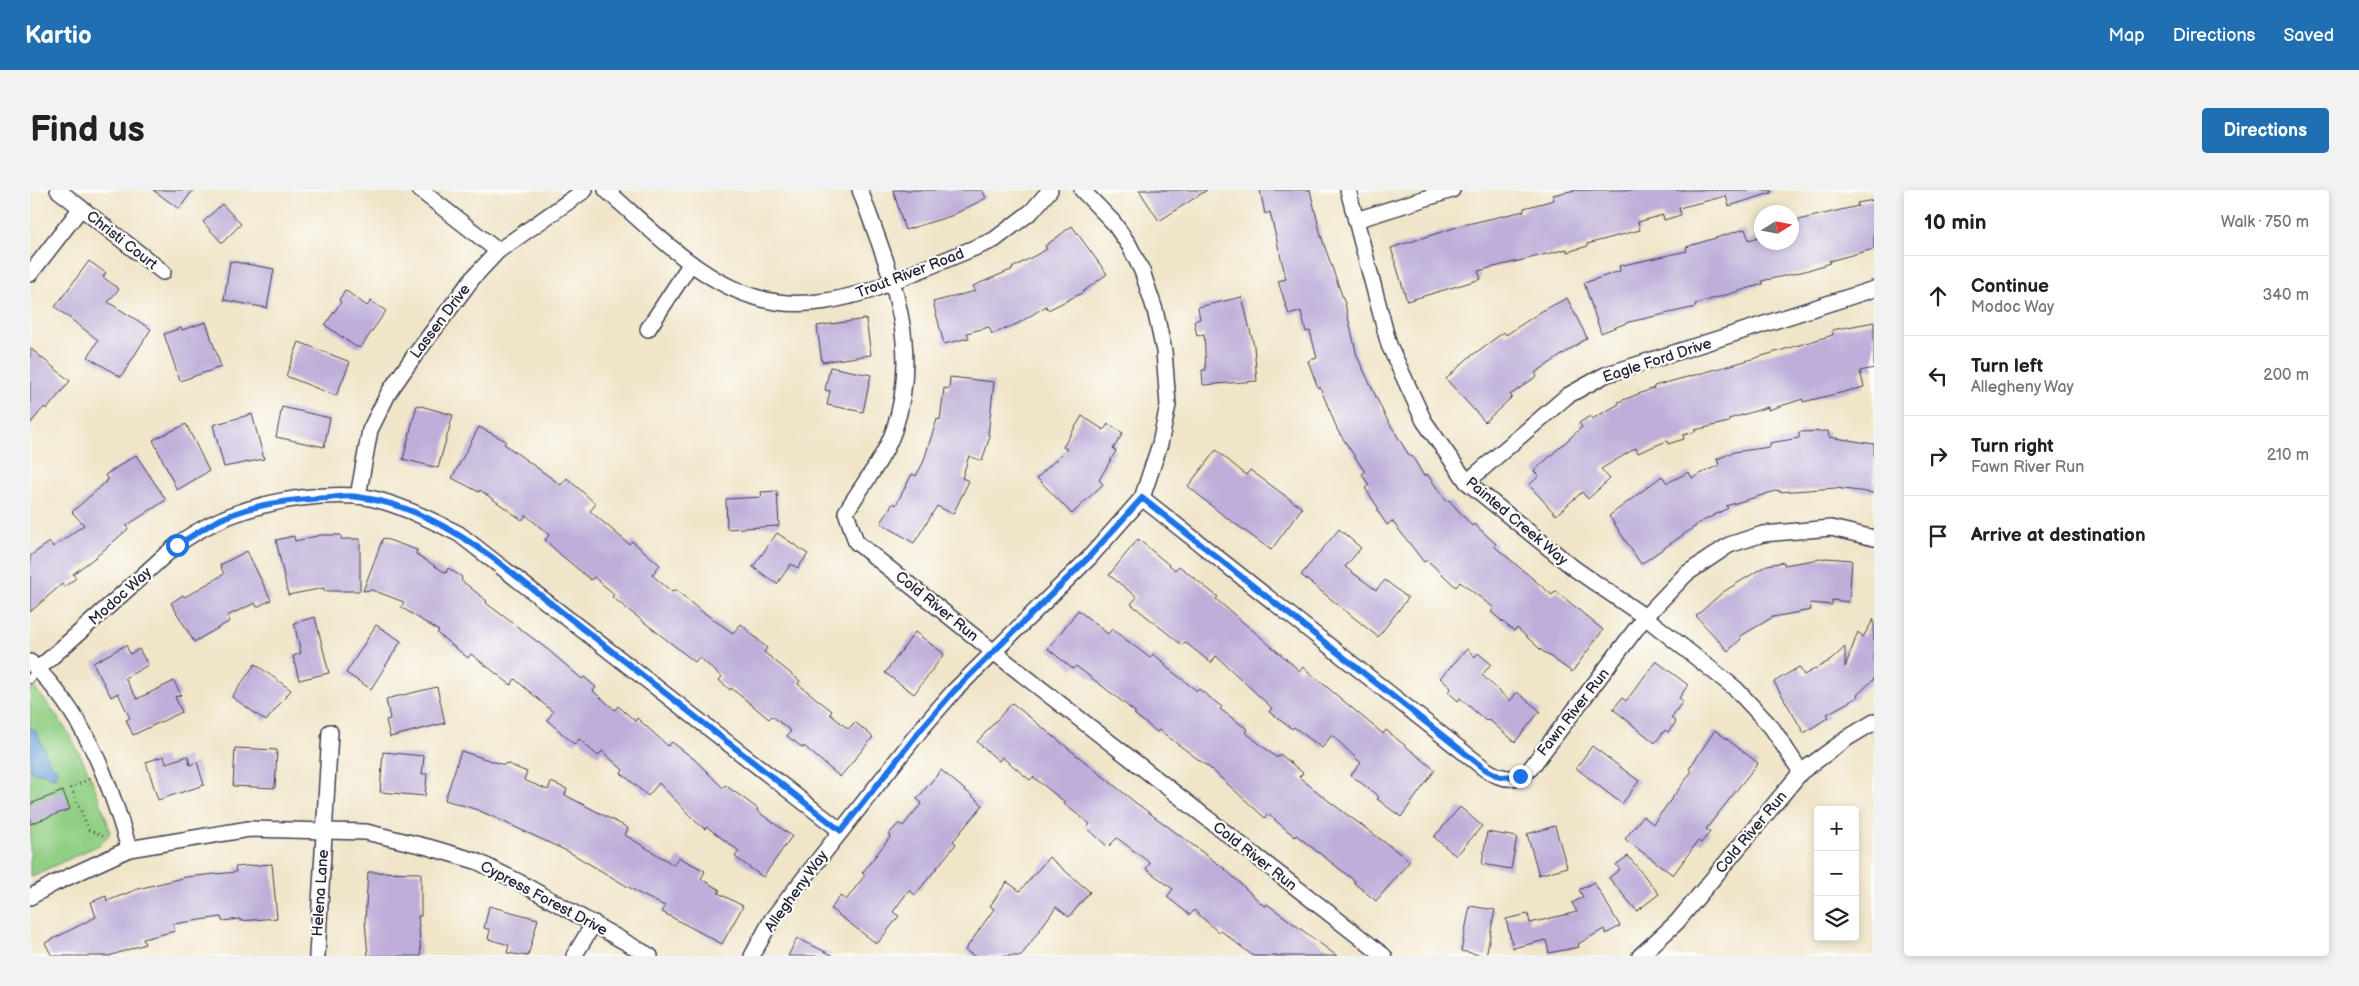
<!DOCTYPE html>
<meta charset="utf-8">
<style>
body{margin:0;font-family:"Balsamiq Sans",sans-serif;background:#f2f2f2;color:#202124}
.controls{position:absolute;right:15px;bottom:15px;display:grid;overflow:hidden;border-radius:5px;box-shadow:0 2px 8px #0003}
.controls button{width:45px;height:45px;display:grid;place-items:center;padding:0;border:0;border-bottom:1px solid #e0e0e0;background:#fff;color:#202124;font:25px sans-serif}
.compass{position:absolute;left:1724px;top:15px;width:45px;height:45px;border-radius:50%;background:#fff;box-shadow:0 2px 8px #0003;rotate:79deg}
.stop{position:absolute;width:15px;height:15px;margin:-11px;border:4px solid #1a73e8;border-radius:50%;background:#fff}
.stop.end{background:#1a73e8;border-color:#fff;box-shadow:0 1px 5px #0008}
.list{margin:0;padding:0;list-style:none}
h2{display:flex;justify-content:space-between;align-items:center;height:65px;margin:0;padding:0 20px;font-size:21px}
h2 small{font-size:16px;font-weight:400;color:#757577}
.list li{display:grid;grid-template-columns:32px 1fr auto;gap:15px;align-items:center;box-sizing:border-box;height:80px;padding:0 20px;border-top:1px solid #e0e0e0}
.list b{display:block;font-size:19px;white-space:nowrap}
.list p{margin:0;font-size:16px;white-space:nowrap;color:#757577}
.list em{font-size:16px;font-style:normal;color:#757577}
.icon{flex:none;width:28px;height:28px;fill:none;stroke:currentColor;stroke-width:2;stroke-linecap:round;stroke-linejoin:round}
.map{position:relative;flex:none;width:1844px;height:766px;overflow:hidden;border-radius:5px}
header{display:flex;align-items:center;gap:30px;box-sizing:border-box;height:70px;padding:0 25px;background:#1f6fb2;color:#fff}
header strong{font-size:24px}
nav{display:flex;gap:28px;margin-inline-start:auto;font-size:18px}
.intro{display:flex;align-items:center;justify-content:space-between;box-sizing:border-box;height:120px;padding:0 30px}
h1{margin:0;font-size:35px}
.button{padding:12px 22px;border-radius:5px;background:#1f6fb2;color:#fff;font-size:18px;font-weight:700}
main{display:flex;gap:30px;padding:0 30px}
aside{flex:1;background:#fff;border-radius:5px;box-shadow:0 2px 8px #0003}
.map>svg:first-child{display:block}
.green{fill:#91cf84;stroke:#5a7860}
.water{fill:#6da1d9;stroke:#48628a}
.building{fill:#beaed9}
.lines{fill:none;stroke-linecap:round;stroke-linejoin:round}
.lane-casing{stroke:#413f50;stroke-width:10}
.street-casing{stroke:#413f50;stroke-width:18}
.path{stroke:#413f50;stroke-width:2.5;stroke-dasharray:1 4;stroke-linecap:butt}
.lane{stroke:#fff;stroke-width:8}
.street{stroke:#fff;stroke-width:15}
.route{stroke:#1a73e8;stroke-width:6}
.labels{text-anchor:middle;stroke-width:4.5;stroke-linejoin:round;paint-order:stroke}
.street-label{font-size:15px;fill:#22223b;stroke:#fdfcf7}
</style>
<header>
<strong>Kartio</strong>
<nav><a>Map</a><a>Directions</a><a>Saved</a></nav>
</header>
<div class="intro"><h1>Find us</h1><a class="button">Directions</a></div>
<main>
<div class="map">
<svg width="1844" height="766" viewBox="0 0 1844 766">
<rect width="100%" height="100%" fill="#fdfcf7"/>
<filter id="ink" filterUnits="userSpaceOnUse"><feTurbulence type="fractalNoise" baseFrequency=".02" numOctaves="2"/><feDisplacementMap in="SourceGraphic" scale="10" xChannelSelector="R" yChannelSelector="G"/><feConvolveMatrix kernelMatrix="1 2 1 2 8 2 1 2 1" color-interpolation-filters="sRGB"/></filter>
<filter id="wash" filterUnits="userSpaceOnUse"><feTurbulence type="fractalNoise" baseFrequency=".0096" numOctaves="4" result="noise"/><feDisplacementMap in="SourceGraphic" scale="20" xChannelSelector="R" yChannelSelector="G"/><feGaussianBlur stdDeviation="1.12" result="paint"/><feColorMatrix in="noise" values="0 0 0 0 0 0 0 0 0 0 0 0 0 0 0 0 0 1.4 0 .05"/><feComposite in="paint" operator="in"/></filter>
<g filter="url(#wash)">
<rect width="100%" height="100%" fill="#f0e5c9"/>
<path class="green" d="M 0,493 C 33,530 52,562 69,609 C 73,620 78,631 80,643 L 71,654 L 0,687 Z"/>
<path class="water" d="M 0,536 L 7,543 L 19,571 L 27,580 L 26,586 L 20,587 L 15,583 L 5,583 L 0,579 Z"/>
<g id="blocks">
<g class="building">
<path d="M 123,0 L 163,0 L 149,19 Z"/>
<path d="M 863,0 L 952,0 L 956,8 L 921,26 L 875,40 Z"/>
<path d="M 1109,0 L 1177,0 L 1129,31 Z"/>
<path d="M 1230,0 L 1280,0 L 1291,46 L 1315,114 L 1327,166 L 1355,226 L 1380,267 L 1382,266 L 1394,286 L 1397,284 L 1417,312 L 1419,310 L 1442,336 L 1444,334 L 1466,354 L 1464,356 L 1522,405 L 1526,401 L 1573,440 L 1542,482 L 1511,460 L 1487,438 L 1484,441 L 1461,422 L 1464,418 L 1430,392 L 1426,397 L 1397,370 L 1394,372 L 1362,331 L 1357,335 L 1347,320 L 1349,319 L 1335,298 L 1339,295 L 1332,284 L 1335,282 L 1308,241 L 1290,197 L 1288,198 L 1278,171 L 1287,168 L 1280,141 L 1276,142 L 1271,121 L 1259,125 L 1248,91 L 1256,89 L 1240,22 L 1235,24 Z"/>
<path d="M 1545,0 L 1741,0 L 1741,3 L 1699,16 L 1696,6 L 1649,18 L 1651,25 L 1634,30 L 1633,25 L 1608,32 L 1610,40 L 1557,54 L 1558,56 L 1537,62 L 1537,59 L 1448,81 L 1451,89 L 1377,111 L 1361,58 L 1433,35 L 1494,21 L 1494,18 L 1524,10 L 1523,5 Z"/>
<path d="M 1844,10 L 1844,59 L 1799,71 L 1800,73 L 1775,81 L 1732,91 L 1733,94 L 1665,114 L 1666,117 L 1599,132 L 1571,143 L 1554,93 L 1590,81 L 1589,76 L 1657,61 L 1656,57 L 1715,39 L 1719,50 L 1732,46 L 1732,52 L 1762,52 L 1762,35 L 1769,33 L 1768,30 L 1828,16 L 1827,13 Z"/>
<path d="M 192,14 L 211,34 L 192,53 L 173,32 Z"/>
<path d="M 1042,36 L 1077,84 L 1050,104 L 1018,120 L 1016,116 L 989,133 L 962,144 L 959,137 L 937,143 L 939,148 L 914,154 L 903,112 L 945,101 L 943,96 L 983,79 L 982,78 L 1017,59 L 1015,56 Z"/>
<path d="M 59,71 L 76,83 L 73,87 L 89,99 L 78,112 L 121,139 L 91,187 L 58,167 L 68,150 L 25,117 Z"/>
<path d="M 200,71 L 244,79 L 237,118 L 194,110 Z"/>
<path d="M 315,100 L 337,116 L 341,111 L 356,121 L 331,157 L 326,157 L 295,135 L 311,112 L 309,110 Z"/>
<path d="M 1212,107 L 1224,156 L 1227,191 L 1173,195 L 1172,180 L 1176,180 L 1174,144 L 1167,146 L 1164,131 L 1170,129 L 1168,117 Z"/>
<path d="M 1537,108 L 1557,148 L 1505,183 L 1507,186 L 1480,205 L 1482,207 L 1455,232 L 1416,189 L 1437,169 L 1474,142 L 1476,145 L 1512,121 Z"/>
<path d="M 836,129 L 841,165 L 792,172 L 787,136 Z"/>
<path d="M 176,132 L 191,177 L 150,191 L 134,144 L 151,138 L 152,140 Z"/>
<path d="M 1844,132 L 1844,178 L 1830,181 L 1834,197 L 1773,212 L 1773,209 L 1738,220 L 1738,217 L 1699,229 L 1699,232 L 1665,240 L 1665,242 L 1653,245 L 1654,249 L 1638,254 L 1637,251 L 1608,263 L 1606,258 L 1571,279 L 1580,289 L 1558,309 L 1552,302 L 1526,325 L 1499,295 L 1509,286 L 1504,281 L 1552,237 L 1549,233 L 1560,226 L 1562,229 L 1589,214 L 1588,212 L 1624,198 L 1624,196 L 1705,174 L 1803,145 L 1802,140 Z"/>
<path d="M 269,152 L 320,172 L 306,206 L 256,186 Z"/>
<path d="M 0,158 L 40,191 L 17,219 L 14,217 L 0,234 Z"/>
<path d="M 800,177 L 841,185 L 833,222 L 797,215 L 800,201 L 795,200 Z"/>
<path d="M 920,187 L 964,192 L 958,245 L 960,246 L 952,271 L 939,266 L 932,288 L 939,291 L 923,324 L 907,316 L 884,353 L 851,333 L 863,313 L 866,315 L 882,284 L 886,286 L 893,273 L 907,229 L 910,230 L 914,198 L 919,199 Z"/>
<path d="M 387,215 L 423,225 L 408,278 L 373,269 Z"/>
<path d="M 252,217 L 300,228 L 294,257 L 246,247 Z"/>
<path d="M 222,224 L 234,269 L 194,277 L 183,235 Z"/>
<path d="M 1052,226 L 1074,240 L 1078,234 L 1093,243 L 1083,259 L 1086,261 L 1069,290 L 1073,294 L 1042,324 L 1007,288 L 1037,259 L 1033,257 Z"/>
<path d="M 156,234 L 179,281 L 147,300 L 123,250 Z"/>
<path d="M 449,237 L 476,251 L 474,254 L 531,295 L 537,288 L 566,314 L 560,321 L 599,354 L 602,351 L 630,375 L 622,385 L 642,402 L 645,399 L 667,418 L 703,443 L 711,434 L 737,458 L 734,462 L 770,491 L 768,494 L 802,521 L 800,524 L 818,539 L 825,532 L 843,547 L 810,587 L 774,556 L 773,558 L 757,546 L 761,541 L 742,526 L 739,529 L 701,498 L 700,500 L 689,490 L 692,487 L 669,467 L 665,472 L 582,407 L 584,404 L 564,387 L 561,390 L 531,365 L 515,350 L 519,345 L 496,325 L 492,330 L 450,300 L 449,302 L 422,288 Z"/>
<path d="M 1798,241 L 1799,247 L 1844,254 L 1844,303 L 1806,298 L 1749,302 L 1749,300 L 1696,316 L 1698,318 L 1665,335 L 1666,336 L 1611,374 L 1579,326 L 1632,286 L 1637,293 L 1659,282 L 1662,288 L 1689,275 L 1687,269 L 1704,262 L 1740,257 L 1740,253 L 1769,248 L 1769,242 Z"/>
<path d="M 1186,260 L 1216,285 L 1220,280 L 1272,318 L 1241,360 L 1189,322 L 1158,296 Z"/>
<path d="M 106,265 L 136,310 L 96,336 L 98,339 L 67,366 L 43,384 L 46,388 L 34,397 L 32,394 L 0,422 L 0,366 L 20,352 L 23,357 L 54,335 L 42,322 L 78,290 L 75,285 Z"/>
<path d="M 747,301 L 749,336 L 697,339 L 696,309 L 732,307 L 731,302 Z"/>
<path d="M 1309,339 L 1331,358 L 1315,377 L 1346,400 L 1355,390 L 1378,408 L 1348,447 L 1271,385 Z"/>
<path d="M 747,343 L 778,364 L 768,378 L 761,374 L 747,394 L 723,377 Z"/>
<path d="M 291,345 L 311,345 L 311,349 L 330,349 L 330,401 L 294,401 L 294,398 L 258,405 L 246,350 L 264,346 L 265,351 Z"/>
<path d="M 353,348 L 387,360 L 386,364 L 416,383 L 418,378 L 432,387 L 431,390 L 457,411 L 456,413 L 517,459 L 552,489 L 554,487 L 566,497 L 563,501 L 585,520 L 588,516 L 605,531 L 607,528 L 638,556 L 642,552 L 664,569 L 693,598 L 695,595 L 716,610 L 728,619 L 727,621 L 762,646 L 733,687 L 705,667 L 709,661 L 677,637 L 675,639 L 666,632 L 629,593 L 618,606 L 591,583 L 593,580 L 572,561 L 568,566 L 549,549 L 544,554 L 517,530 L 523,522 L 485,489 L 481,495 L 441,464 L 438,468 L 407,443 L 409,441 L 371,417 L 374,412 L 342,400 L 333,401 Z"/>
<path d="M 1108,349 L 1145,380 L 1149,376 L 1188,407 L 1186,409 L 1270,481 L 1273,477 L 1353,544 L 1356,540 L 1405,580 L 1371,627 L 1347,609 L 1349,607 L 1321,585 L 1331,573 L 1302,545 L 1292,558 L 1264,537 L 1262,539 L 1239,522 L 1242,518 L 1186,466 L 1181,473 L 1155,452 L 1152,455 L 1101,414 L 1107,407 L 1079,385 Z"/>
<path d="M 217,361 L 241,410 L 227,417 L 225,413 L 197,426 L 200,431 L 164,452 L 141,413 L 153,405 L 155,407 L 194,384 L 190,375 Z"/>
<path d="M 1796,368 L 1822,370 L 1819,412 L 1802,410 L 1802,415 L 1780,413 L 1781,420 L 1743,427 L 1709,447 L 1711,449 L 1698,461 L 1666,426 L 1693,402 L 1737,375 L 1754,372 L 1754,375 Z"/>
<path d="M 1048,420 L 1078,444 L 1082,439 L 1120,468 L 1123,464 L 1136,474 L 1135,476 L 1167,501 L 1169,499 L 1192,517 L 1190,519 L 1217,539 L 1215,542 L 1247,568 L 1250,564 L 1273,583 L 1269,587 L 1300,612 L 1380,671 L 1346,711 L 1324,693 L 1325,691 L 1266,645 L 1265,647 L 1238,624 L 1235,628 L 1181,579 L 1129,540 L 1127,542 L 1104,524 L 1106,523 L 1089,509 L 1046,476 L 1043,479 L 1018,459 Z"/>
<path d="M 285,427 L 299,483 L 269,490 L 263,466 L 271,463 L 264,433 Z"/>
<path d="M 1844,429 L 1844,489 L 1827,505 L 1828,507 L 1797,524 L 1799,527 L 1774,543 L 1744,492 L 1769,477 L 1774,485 L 1801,470 L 1815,457 L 1815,477 L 1828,442 L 1833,447 Z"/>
<path d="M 346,435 L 371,451 L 341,499 L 316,483 Z"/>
<path d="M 885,442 L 914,464 L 884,504 L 855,483 Z"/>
<path d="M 96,455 L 100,464 L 109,459 L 118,475 L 95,488 L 107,509 L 144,491 L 151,505 L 145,507 L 152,522 L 103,545 L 96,530 L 100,528 L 88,503 L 81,507 L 63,473 Z"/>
<path d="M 1437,459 L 1445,467 L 1448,463 L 1461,474 L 1452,485 L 1480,511 L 1487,502 L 1510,521 L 1485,552 L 1458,529 L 1456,531 L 1430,508 L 1428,511 L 1418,502 L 1421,498 L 1410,488 Z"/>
<path d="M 1626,471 L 1658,495 L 1649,508 L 1653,511 L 1641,528 L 1646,532 L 1638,542 L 1635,540 L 1625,553 L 1583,519 L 1592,508 L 1596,511 Z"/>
<path d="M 225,474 L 261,500 L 236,531 L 202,507 Z"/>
<path d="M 407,497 L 415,533 L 360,547 L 356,530 L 360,529 L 356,509 Z"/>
<path d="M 982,513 L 1106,613 L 1195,679 L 1235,717 L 1237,714 L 1307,766 L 1223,766 L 1190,740 L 1188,742 L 1164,720 L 1160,725 L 1137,707 L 1143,699 L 1116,679 L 1120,673 L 1087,648 L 1078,657 L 1057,638 L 1060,634 L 1034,614 L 1035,612 L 1003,587 L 1000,590 L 972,567 L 969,571 L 947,552 Z"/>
<path d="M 1685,540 L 1728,573 L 1676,639 L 1680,642 L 1671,653 L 1668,651 L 1643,685 L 1595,649 L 1613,626 L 1623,634 L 1662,581 L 1659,579 Z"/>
<path d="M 1562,556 L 1609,591 L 1592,614 L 1546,578 Z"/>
<path d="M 205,558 L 247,560 L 245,598 L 203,596 Z"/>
<path d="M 431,561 L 474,575 L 476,573 L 497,582 L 494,590 L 518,600 L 521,592 L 537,599 L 535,605 L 598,638 L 595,645 L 644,675 L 648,667 L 675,681 L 671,689 L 690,700 L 688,703 L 713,716 L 692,754 L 632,722 L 635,716 L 612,705 L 539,662 L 448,620 L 415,610 Z"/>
<path d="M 353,562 L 394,566 L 392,584 L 397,584 L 395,606 L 350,602 Z"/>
<path d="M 134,566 L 136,573 L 158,566 L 160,575 L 167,572 L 174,595 L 128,610 L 116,572 Z"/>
<path d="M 911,580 L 953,615 L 923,651 L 926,654 L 885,705 L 879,700 L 863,722 L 869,726 L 847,754 L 801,719 L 810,706 L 816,710 L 835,685 L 832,683 L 861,646 L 859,644 L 869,633 L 873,636 L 892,613 L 887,609 Z"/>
<path d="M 33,601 L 40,619 L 0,634 L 0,614 Z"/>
<path d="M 1430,617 L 1452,636 L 1426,666 L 1404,647 Z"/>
<path d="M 1525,636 L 1537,677 L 1509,685 L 1497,644 Z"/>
<path d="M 1457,642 L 1487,647 L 1481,679 L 1452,674 Z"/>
<path d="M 1598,666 L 1629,704 L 1607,721 L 1579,688 L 1590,679 L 1586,675 Z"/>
<path d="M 1019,667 L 1060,702 L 1039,727 L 1026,717 L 991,766 L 944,766 L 935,760 L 964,719 L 960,716 L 977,692 L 990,701 Z"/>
<path d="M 242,674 L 247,728 L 210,731 L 210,729 L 192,731 L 191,727 L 143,734 L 145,741 L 113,749 L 115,754 L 79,766 L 22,766 L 15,753 L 66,727 L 61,712 L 76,706 L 77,711 L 108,699 L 156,687 L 206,682 L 205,677 Z"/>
<path d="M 338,682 L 391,683 L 391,726 L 388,726 L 391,766 L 338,766 L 335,731 Z"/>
<path d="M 1564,692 L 1590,736 L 1576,744 L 1574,739 L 1548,754 L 1549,757 L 1519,763 L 1516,750 L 1483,758 L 1476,729 L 1498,724 L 1500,733 L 1547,722 L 1542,713 L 1553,707 L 1549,700 Z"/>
<path d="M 459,716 L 508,729 L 498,766 L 477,763 L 479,755 L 458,749 L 460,740 L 454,738 Z"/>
<path d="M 1440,716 L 1465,720 L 1456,766 L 1431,761 Z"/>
<path d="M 767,748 L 804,766 L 758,766 Z"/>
</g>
</g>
</g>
<g filter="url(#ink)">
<use href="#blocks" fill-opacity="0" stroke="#413f50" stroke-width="1"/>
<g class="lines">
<defs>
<path id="lane" d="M 0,489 L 8,479"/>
<g id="street">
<path d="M 28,0 L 133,82"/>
<path d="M 390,0 L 468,61"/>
<path d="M 576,0 C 626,43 678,102 747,112 C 778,117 812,109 842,100 L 964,50 L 1002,21 L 1020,0"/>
<path d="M 830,0 C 859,80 893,154 864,240 C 854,269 832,295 816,322 L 826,352 L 965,463 L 1354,766"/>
<path d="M 1318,0 L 1359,155 L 1394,231 L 1437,292 L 1545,379 L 1615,427 L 1706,499 L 1742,538 L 1771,582"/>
<path d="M 1326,30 L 1422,0"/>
<path d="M 0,84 L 51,18"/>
<path d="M 618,139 L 661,73"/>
<path d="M 1437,292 L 1537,206 L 1575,185 L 1844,99"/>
<path d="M 328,306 L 340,240 L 359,202 L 382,169 L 442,89 L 468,61 L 555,0"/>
<path d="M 1112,308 L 1455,579 C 1470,589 1486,593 1500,579 L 1615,427 L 1656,384 L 1699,355 L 1733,344 L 1801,338 L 1844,348"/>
<path d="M 0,472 C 54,523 79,589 99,659"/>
<path d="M 8,479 C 39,452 70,424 101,396 C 116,383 131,368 147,355 C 196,318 265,303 326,306 C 357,308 402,330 429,344 L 811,641"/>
<path d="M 0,707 L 23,694 L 99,659 L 219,639 L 336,642 L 398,657 L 446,671 L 489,692 L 620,766"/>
<path d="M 287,766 L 300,542"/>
<path d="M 544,766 L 564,733"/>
<path d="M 722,766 L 742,729 L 892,538 L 924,501 L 1059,368 L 1112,308 L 1130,254 L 1138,215 L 1134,161 L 1125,120 L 1112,81 L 1099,55 L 1083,32 L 1052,0"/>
<path d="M 1610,766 L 1647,732 L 1771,582 L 1819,547 L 1844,532"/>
</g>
</defs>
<use href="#lane" class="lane-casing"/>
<use href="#street" class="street-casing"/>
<path class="path" d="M 59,589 L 41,598 L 59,640 L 73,646"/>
<use href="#lane" class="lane"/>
<use href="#street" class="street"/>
</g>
</g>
<g class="lines" filter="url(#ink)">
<path class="route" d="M 147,355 C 159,348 171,340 183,333 C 217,315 260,309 298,308 C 308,307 319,305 328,307 C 378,313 423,339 463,368 L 811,641 L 892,538 L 924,501 L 1058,368 L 1112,308 L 1455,579 L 1470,587 L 1490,586"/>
</g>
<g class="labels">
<g class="street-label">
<text transform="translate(92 50) rotate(38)" y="5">Christi Court</text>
<text transform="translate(880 83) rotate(-21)" y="5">Trout River Road</text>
<text transform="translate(410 131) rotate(-53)" y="5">Lassen Drive</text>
<text transform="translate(1627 170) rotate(-18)" y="5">Eagle Ford Drive</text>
<text transform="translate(1487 331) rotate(40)" y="5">Painted Creek Way</text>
<text transform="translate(90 406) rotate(-42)" y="5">Modoc Way</text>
<text transform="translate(907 416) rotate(39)" y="5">Cold River Run</text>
<text transform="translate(1543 522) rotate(-52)" y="5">Fawn River Run</text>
<text transform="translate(1721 642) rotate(-50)" y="5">Cold River Run</text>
<text transform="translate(1225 666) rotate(38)" y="5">Cold River Run</text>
<text transform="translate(766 701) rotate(-54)" y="5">Allegheny Way</text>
<text transform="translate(290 703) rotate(-86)" y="5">Helena Lane</text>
<text transform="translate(514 708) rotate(28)" y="5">Cypress Forest Drive</text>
</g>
</g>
</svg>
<div class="controls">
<button>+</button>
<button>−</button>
<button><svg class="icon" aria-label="layers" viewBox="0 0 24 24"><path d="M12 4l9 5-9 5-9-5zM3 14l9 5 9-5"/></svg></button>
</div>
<svg class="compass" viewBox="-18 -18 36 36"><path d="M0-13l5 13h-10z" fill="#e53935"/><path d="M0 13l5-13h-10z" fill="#757577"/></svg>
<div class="stop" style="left:147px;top:355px"></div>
<div class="stop end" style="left:1490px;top:586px"></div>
</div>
<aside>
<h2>10 min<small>Walk · 750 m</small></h2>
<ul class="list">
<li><svg class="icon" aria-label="ahead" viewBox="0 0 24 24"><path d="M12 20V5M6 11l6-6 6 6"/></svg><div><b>Continue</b><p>Modoc Way</p></div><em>340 m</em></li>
<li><svg class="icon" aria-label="left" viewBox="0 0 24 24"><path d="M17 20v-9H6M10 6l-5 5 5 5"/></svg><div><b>Turn left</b><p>Allegheny Way</p></div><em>200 m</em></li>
<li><svg class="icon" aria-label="right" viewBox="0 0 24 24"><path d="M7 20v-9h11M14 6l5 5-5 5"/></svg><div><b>Turn right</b><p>Fawn River Run</p></div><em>210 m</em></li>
<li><svg class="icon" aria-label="arrive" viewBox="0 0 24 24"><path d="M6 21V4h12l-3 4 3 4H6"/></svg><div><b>Arrive at destination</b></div></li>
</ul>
</aside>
</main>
